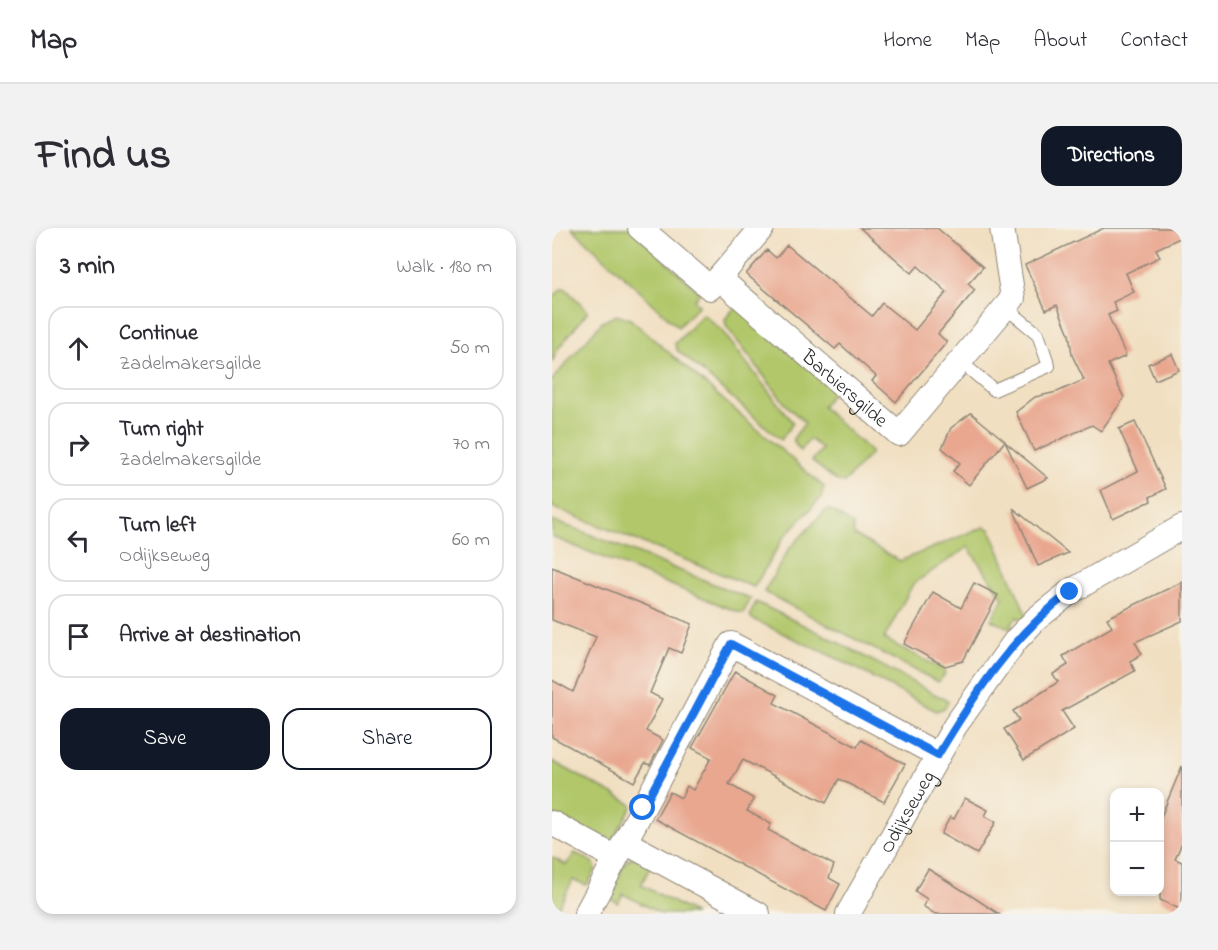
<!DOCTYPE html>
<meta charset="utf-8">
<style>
body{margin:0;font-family:"Indie Flower",sans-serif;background:#f2f2f3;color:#2b2b33}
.controls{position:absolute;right:18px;bottom:18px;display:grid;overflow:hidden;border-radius:12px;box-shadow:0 3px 9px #0003}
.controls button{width:54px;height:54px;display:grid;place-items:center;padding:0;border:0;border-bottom:2px solid #e1e1e2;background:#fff;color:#2b2b33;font:30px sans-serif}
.stop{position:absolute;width:18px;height:18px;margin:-14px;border:4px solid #1a73e8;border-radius:50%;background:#fff}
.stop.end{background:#1a73e8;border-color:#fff;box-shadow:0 2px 6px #0008}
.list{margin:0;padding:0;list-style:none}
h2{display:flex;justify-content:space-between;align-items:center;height:78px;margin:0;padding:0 24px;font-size:26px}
h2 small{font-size:20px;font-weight:400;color:#7c7c81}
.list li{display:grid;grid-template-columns:39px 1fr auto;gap:18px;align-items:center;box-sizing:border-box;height:84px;margin:0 12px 12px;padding:0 12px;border:2px solid #e1e1e2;border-radius:18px}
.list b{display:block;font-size:22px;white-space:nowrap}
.list p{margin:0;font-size:20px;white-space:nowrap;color:#7c7c81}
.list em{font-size:20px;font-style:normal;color:#7c7c81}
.actions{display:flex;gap:12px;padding:18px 24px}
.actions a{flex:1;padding:14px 0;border:2px solid #111827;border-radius:18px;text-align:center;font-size:21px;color:#111827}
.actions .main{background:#111827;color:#fff}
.icon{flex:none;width:33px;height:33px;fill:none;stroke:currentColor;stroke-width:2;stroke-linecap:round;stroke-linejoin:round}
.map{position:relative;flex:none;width:630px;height:686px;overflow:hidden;border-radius:18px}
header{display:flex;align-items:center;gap:36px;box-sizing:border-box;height:84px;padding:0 30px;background:#fff;border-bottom:2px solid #e1e1e2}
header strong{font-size:28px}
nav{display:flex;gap:33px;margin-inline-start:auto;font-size:21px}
.intro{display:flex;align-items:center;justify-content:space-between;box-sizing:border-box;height:144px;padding:0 36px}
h1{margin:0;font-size:42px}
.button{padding:15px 27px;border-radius:18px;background:#111827;color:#fff;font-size:21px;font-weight:700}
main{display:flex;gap:36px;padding:0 36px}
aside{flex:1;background:#fff;border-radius:18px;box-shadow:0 3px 9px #0003}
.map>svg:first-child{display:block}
.green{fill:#b1c76b;stroke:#6e794b;stroke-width:1.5}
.building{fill:#e9a790}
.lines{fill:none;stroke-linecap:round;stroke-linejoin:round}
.service-casing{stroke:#8e8576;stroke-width:14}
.minor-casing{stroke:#8e8576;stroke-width:26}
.service{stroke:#fff;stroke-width:12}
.minor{stroke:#fff;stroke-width:24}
.route{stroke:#1a73e8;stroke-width:8}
.labels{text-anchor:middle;stroke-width:4.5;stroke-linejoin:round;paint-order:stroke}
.street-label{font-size:20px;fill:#2b2b2b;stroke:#f7f3e8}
</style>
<header>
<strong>Map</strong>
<nav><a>Home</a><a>Map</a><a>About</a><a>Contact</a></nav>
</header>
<div class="intro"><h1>Find us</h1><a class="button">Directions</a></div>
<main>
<aside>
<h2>3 min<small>Walk · 180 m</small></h2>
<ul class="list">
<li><svg class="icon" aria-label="ahead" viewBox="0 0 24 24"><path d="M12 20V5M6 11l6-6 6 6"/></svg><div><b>Continue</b><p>Zadelmakersgilde</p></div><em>50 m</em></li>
<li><svg class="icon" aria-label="right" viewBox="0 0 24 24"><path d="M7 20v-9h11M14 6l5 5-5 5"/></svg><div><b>Turn right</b><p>Zadelmakersgilde</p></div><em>70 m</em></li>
<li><svg class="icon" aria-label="left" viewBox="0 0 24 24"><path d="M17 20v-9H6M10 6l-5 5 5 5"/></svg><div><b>Turn left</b><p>Odijkseweg</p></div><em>60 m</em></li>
<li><svg class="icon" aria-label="arrive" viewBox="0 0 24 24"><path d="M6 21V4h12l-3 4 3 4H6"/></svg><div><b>Arrive at destination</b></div></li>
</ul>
<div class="actions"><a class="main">Save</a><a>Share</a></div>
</aside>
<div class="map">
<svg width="630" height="686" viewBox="0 0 630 686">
<rect width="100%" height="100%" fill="#f7f3e8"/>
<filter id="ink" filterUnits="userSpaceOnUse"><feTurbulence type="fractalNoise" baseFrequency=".0167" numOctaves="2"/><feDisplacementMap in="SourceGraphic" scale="12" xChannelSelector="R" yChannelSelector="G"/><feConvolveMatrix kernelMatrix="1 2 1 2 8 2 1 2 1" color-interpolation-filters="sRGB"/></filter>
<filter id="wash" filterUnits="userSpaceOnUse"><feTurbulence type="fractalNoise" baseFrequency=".008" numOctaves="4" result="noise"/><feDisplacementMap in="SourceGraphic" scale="24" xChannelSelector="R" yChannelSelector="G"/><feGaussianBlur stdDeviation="1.35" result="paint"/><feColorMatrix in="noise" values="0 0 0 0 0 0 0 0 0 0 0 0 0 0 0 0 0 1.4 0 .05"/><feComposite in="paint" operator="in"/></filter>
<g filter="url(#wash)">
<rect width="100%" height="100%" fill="#f1dfc1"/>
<g class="green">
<path d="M 20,0 L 78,0 L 148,65 L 142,72 L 147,77 L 126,99 Z"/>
<path d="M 13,60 L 36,83 L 6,121 L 0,135 L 0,71 L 9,61 Z"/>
<path d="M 185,77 L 283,161 L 270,179 L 318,223 L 318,226 L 292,255 L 283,252 L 260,233 L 270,221 L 258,211 L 248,223 L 242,214 L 242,209 L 253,195 L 234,177 L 174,98 L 173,91 Z"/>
<path d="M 151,86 L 170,103 L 241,195 L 229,212 L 125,122 L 123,116 Z"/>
<path d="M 64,87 L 78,91 L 272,259 L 269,270 L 232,309 L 202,359 L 0,279 L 0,152 L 50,94 Z"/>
<path d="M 277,281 L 301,297 L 302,307 L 348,333 L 424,302 L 433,299 L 438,301 L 475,388 L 470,393 L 465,389 L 459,396 L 463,401 L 460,401 L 439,392 L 451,370 L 416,319 L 361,356 L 332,411 L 391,441 L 393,446 L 386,454 L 212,364 L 237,321 L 272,284 Z"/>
<path d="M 0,293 L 24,301 L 199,371 L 191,385 L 186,384 L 0,309 Z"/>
<path d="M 204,374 L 276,409 L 396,473 L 393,480 L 384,483 L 288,432 L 200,391 L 198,387 Z"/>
<path d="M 0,533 L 79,576 L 80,579 L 59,614 L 0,586 Z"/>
<path d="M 23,625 L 41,634 L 44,641 L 35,657 L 21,652 L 3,686 L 0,686 L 0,629 L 14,637 Z"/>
<path d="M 82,628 L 99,637 L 89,657 L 143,686 L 109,686 L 71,666 L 66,675 L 55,669 L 74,633 Z"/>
</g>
<g id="blocks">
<g class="building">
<path d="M 308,0 L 385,0 L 431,39 L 416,56 L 423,62 L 386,106 L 395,114 L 344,174 L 320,153 L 324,148 L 288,116 L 283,121 L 194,46 L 215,22 L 224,30 L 235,17 L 320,88 L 330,75 L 363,102 L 395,64 L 366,38 L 360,45 Z"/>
<path d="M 552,0 L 630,0 L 630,9 L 604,21 L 608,29 L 574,45 L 582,64 L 561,74 L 565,83 L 556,87 L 574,128 L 556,136 L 572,170 L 549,203 L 540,197 L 482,223 L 464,184 L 483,169 L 505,164 L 532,152 L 520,127 L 517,106 L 505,77 L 494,82 L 473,37 Z"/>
<path d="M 620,126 L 627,142 L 603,152 L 596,136 Z"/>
<path d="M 419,185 L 453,213 L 417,257 L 401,243 L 408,235 L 390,220 L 399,200 Z"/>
<path d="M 583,194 L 614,261 L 598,269 L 599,273 L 561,291 L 549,262 L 586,243 L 567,201 Z"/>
<path d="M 453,214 L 496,250 L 475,260 Z"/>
<path d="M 461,280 L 516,325 L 486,338 Z"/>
<path d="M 0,339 L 140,396 L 129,425 L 117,420 L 98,465 L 110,471 L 94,503 L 111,512 L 98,537 L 93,535 L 82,554 L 0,509 L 0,452 L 21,464 L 44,409 L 0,392 Z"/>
<path d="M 630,354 L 630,393 L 583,414 L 590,426 L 578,433 L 583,443 L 510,483 L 522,501 L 472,532 L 452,501 L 467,492 L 461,483 L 506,454 L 501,446 L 516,437 L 511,428 L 560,399 L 555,390 Z"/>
<path d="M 422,355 L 446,367 L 411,433 L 393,438 L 352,416 L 381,364 L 409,380 Z"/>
<path d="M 183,443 L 226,467 L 222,475 L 305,519 L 309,512 L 353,536 L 332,574 L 287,551 L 274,575 L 191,532 L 177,556 L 202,571 L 195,583 L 219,596 L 216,602 L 282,637 L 277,650 L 288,656 L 274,683 L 103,591 L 118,564 L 129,570 L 135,558 L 141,562 L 159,530 L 140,520 Z"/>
<path d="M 630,538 L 630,615 L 623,631 L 630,634 L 630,682 L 608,672 L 608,591 Z"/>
<path d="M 413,570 L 436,582 L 433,588 L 444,594 L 425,626 L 389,606 L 398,589 L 402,591 Z"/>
<path d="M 376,641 L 415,665 L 447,686 L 383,686 L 371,678 L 375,671 L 363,663 Z"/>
</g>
</g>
</g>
<g filter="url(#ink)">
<use href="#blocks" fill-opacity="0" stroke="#8e8576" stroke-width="1.5"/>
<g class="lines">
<defs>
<path id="service" d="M 408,133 L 442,162 L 497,138 L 486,106 L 453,79"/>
<g id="minor">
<path id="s1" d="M 88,0 L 158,60 L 167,50 L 347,206 L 461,70 L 450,0"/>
<path d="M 167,50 L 210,0"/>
<path d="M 0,595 L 64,630"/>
<path d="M 73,614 L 206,686"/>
<path d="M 34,686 L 179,416 L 386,527"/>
<path id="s2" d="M 296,686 L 403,498 L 464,412 L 484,391 L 518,364 L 630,299"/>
</g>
</defs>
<use href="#service" class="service-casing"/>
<use href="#minor" class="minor-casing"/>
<use href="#service" class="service"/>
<use href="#minor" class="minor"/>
</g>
</g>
<g class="lines" filter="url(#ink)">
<path class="route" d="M 91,580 L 179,416 L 386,527 C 423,466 460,408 518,364"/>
</g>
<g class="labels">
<g class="street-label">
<text dy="7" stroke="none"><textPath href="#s1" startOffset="273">Barbiersgilde</textPath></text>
<text dy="7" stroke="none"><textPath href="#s2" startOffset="118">Odijkseweg</textPath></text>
</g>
</g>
</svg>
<div class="controls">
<button>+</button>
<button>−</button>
</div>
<div class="stop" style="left:91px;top:580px"></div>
<div class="stop end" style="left:518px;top:364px"></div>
</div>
</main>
